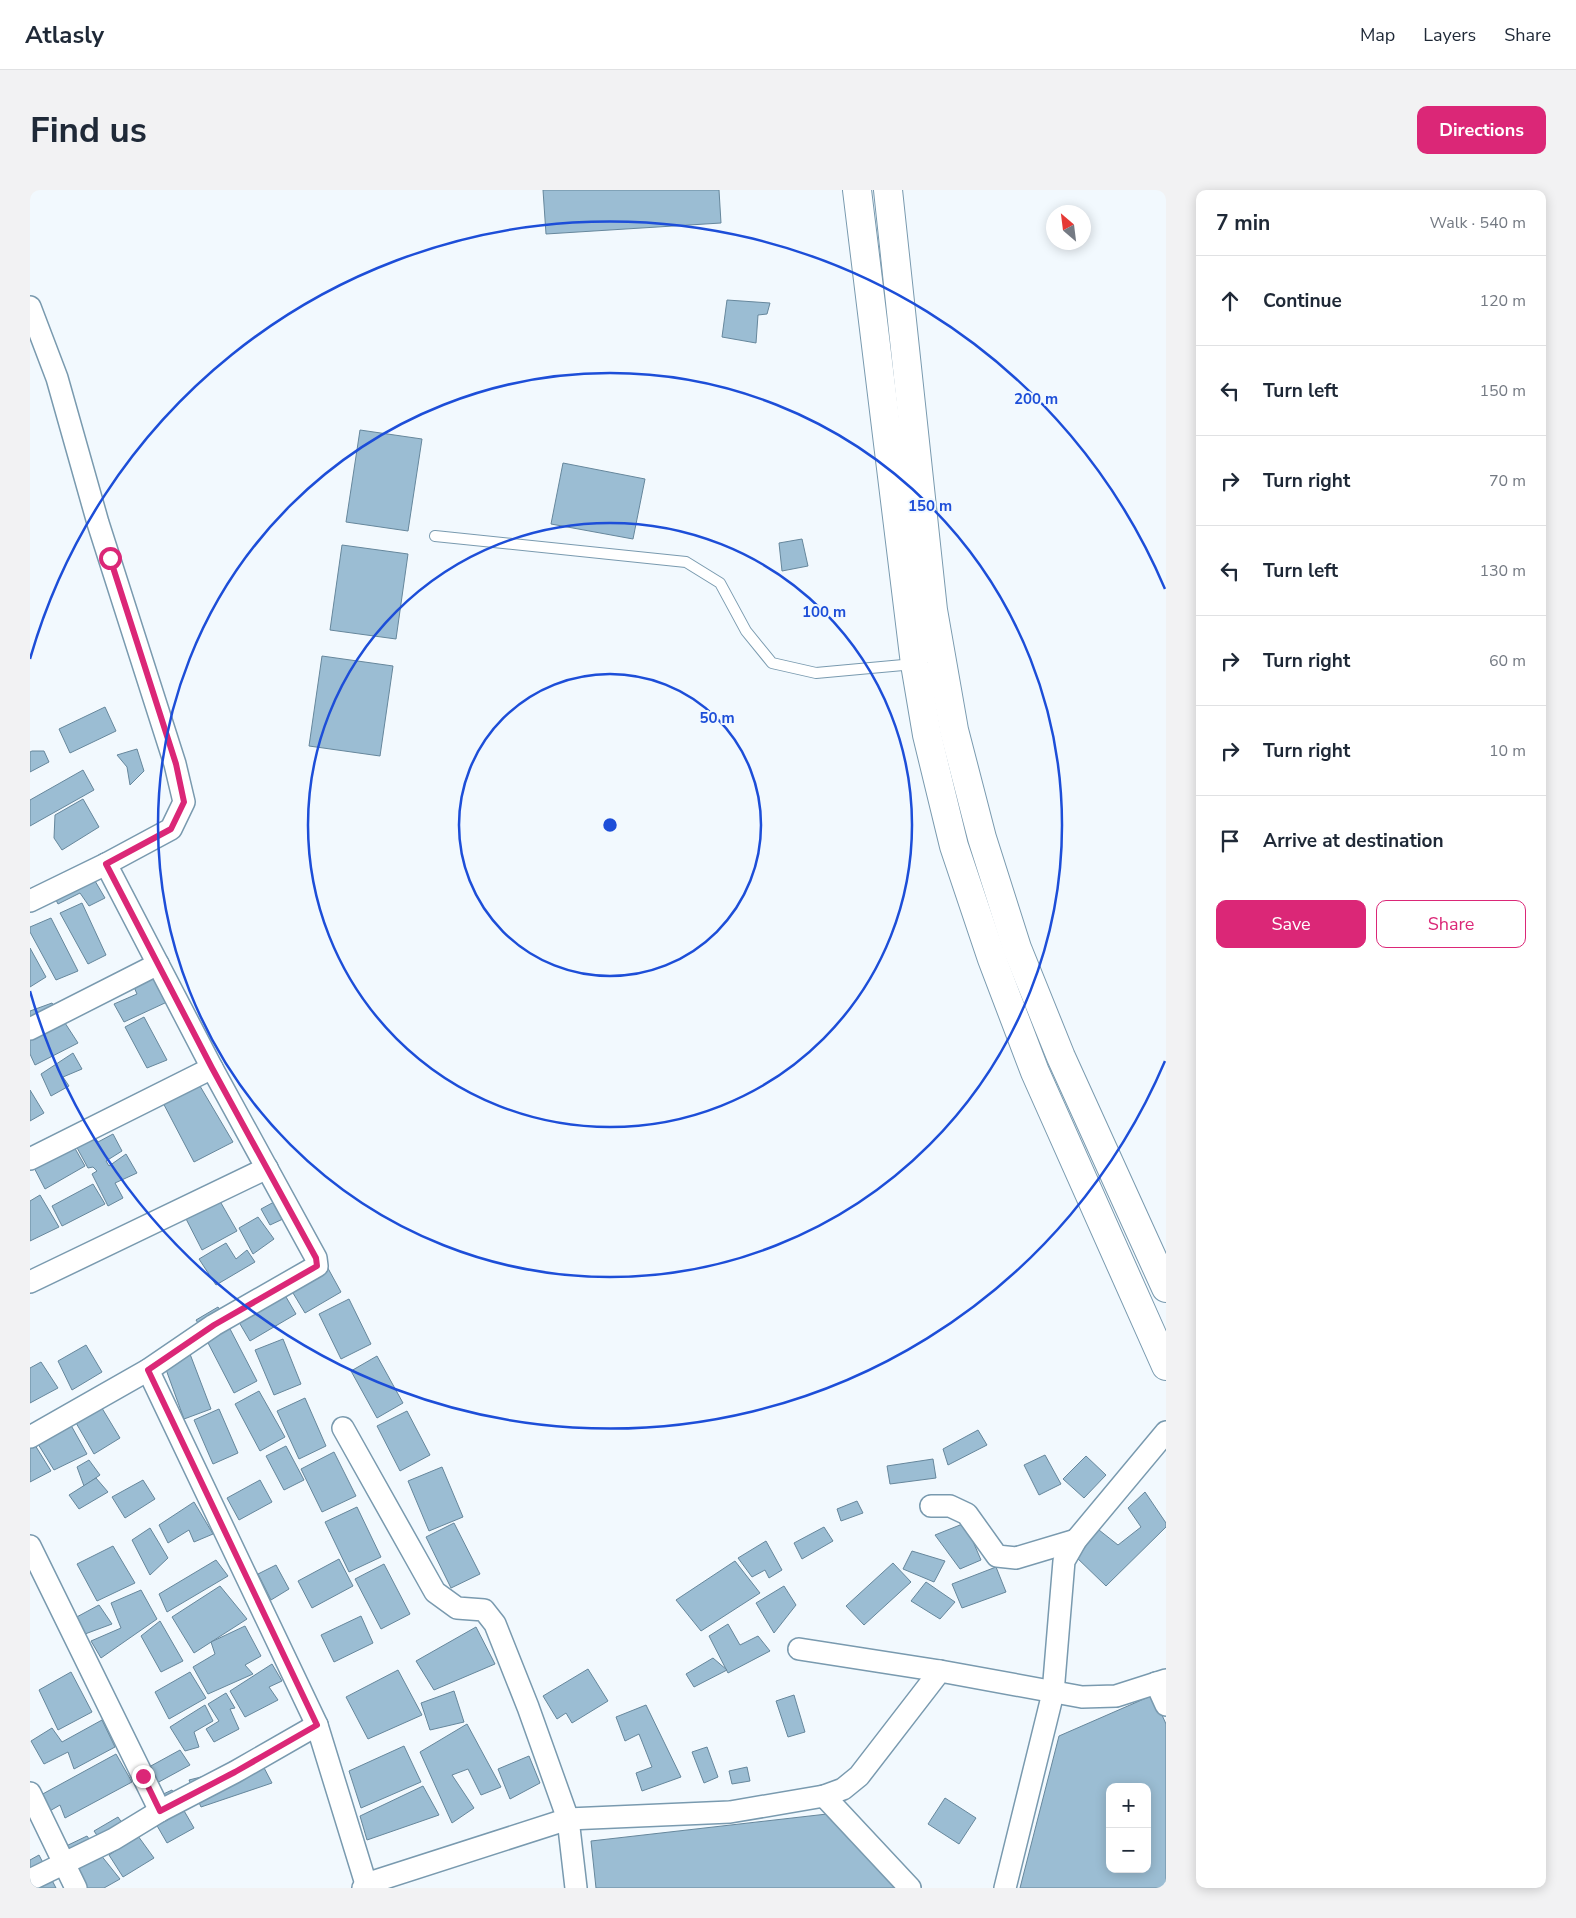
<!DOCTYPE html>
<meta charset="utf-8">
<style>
body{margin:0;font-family:"Nunito Sans",sans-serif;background:#f2f2f3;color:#1f2937}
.controls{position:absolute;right:15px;bottom:15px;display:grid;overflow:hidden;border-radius:10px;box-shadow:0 2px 12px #0003}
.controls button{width:45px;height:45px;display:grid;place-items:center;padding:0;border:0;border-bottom:1px solid #e0e1e3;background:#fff;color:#1f2937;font:25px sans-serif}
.compass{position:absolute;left:1016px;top:15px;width:45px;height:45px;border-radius:50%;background:#fff;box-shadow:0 2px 12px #0003;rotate:332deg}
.stop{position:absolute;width:15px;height:15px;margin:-11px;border:4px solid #db2777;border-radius:50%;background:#fff}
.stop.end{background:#db2777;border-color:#fff;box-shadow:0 1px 5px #0008}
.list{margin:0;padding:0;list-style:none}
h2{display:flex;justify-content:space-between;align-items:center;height:65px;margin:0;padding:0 20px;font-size:21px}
h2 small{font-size:16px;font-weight:400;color:#747a83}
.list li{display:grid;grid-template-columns:32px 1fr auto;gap:15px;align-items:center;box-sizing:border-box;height:90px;padding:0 20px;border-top:1px solid #e0e1e3}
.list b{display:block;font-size:19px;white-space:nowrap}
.list em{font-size:16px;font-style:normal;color:#747a83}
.actions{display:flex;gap:10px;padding:15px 20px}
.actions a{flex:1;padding:11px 0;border:1px solid #db2777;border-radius:10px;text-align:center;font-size:18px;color:#db2777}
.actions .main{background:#db2777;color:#fff}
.icon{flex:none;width:28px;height:28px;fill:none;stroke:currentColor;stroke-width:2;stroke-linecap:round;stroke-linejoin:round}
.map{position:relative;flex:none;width:1136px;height:1698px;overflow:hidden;border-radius:10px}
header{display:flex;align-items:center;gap:30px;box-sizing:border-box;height:70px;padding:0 25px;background:#fff;border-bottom:1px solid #e0e1e3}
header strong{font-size:24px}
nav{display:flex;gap:28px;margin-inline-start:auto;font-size:18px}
.intro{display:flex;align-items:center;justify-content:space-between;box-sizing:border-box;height:120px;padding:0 30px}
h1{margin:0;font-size:35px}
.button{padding:12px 22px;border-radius:10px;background:#db2777;color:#fff;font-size:18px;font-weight:700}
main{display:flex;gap:30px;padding:0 30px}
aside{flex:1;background:#fff;border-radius:10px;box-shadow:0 2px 12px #0003}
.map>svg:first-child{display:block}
.building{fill:#9bbdd3;stroke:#66879c;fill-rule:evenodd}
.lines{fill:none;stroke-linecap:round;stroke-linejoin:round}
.service-casing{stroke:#799aaf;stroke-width:12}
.minor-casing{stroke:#799aaf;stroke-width:24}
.trunk-casing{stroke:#799aaf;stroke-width:30}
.service{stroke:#fff;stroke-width:10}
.minor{stroke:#fff;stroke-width:21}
.trunk{stroke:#fff;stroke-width:28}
.route{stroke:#db2777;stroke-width:6}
.ring{fill:none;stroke:#1d4ed8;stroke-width:2.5}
.centre{fill:#1d4ed8;stroke:#f2f9fe;stroke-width:2.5}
.ring-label{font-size:15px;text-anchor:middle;font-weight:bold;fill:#1d4ed8;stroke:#f2f9fe;stroke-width:4;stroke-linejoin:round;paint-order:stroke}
</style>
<header>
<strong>Atlasly</strong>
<nav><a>Map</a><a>Layers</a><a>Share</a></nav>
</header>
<div class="intro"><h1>Find us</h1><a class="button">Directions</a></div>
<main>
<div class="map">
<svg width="1136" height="1698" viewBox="0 0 1136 1698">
<rect width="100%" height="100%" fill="#f2f9fe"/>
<g class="building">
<path d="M 513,0 L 689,0 L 691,33 L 516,44 Z"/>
<path d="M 697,110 L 740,113 L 737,124 L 728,125 L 726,153 L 692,147 Z"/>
<path d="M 330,240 L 392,249 L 378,341 L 316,332 Z"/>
<path d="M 533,273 L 615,289 L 603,349 L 521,334 Z"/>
<path d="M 772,349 L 778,376 L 752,381 L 749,353 Z"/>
<path d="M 312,355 L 378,364 L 366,449 L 300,440 Z"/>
<path d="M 292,466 L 363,476 L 350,566 L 279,556 Z"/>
<path d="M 75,517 L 86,541 L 40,563 L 29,539 Z"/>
<path d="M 107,559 L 114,581 L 100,595 L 97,577 L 87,565 Z"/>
<path d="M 2,561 L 14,561 L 19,572 L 0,582 L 0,562 Z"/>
<path d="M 53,580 L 64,600 L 0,636 L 0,610 Z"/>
<path d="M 53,609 L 69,637 L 32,660 L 24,648 L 25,625 Z"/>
<path d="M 58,679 L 75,708 L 59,716 L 50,703 L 28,714 L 20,698 Z"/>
<path d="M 52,713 L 76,765 L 58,774 L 30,723 Z"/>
<path d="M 21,728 L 48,781 L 26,790 L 0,742 L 0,737 Z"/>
<path d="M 0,758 L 16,787 L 0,797 Z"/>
<path d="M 117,775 L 137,812 L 94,832 L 84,814 L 107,804 L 98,783 Z"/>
<path d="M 22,813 L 48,853 L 5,875 L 0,864 L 0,821 Z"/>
<path d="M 114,827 L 137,870 L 117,878 L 95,837 Z"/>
<path d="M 43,863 L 52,879 L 33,887 L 39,896 L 21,906 L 11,884 Z"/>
<path d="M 167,891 L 203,952 L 164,972 L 131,909 Z"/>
<path d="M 0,900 L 14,923 L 0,931 Z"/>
<path d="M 35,941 L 55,976 L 15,999 L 0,970 Z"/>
<path d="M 63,944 L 68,952 L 83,944 L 92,961 L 76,971 L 79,976 L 96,964 L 107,983 L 85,993 L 93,1008 L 78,1016 L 62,984 L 67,981 L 63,977 L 58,978 L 45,954 Z"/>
<path d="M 63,994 L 75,1014 L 32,1036 L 22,1016 Z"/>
<path d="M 10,1005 L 29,1037 L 0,1051 L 0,1011 Z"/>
<path d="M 187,1006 L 207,1041 L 172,1060 L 153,1023 Z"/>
<path d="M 244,1012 L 253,1029 L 240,1035 L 231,1019 Z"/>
<path d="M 228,1027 L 244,1049 L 223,1064 L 209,1038 Z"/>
<path d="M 196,1053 L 206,1069 L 217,1060 L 225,1072 L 186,1095 L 169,1069 Z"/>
<path d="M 294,1071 L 311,1102 L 275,1123 L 257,1093 Z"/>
<path d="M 249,1095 L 266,1124 L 220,1151 L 203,1122 Z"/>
<path d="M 319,1109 L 341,1154 L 311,1169 L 289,1124 Z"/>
<path d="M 188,1117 L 199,1133 L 177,1147 L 166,1130 Z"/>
<path d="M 199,1137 L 227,1191 L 204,1203 L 176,1149 Z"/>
<path d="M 253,1149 L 271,1194 L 244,1205 L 225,1160 Z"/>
<path d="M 56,1155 L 72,1182 L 42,1200 L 28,1171 Z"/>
<path d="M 160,1164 L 181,1219 L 154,1229 L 134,1174 Z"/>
<path d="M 347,1166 L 373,1213 L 347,1228 L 321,1181 Z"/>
<path d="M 11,1172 L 28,1198 L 0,1213 L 0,1178 Z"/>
<path d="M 229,1201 L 255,1247 L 230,1261 L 205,1214 Z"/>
<path d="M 64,1205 L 90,1248 L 64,1264 L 38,1219 Z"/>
<path d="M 275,1208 L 296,1256 L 269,1269 L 247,1221 Z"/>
<path d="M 189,1219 L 208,1263 L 183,1274 L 164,1230 Z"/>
<path d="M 33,1221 L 57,1264 L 24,1280 L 0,1241 Z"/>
<path d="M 377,1221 L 400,1265 L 370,1281 L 347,1236 Z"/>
<path d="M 948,1240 L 957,1255 L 918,1275 L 913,1259 Z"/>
<path d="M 0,1247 L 21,1281 L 0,1292 Z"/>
<path d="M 256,1256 L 274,1290 L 254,1300 L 236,1266 Z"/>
<path d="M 304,1262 L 326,1306 L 292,1322 L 271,1279 Z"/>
<path d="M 1015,1265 L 1031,1294 L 1009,1305 L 994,1275 Z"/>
<path d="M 1056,1266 L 1076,1285 L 1054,1308 L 1033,1289 Z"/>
<path d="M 903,1269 L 906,1288 L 860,1294 L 857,1276 Z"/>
<path d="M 59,1270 L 70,1285 L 54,1296 L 47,1277 Z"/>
<path d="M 412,1277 L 433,1327 L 399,1341 L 378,1291 Z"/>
<path d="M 66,1288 L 78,1302 L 49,1319 L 39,1305 Z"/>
<path d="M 113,1290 L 125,1309 L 95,1328 L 82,1307 Z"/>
<path d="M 230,1290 L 242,1312 L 209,1330 L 197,1308 Z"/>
<path d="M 1115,1302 L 1136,1333 L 1136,1337 L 1076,1396 L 1043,1364 L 1069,1340 L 1088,1355 L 1111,1337 L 1098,1318 Z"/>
<path d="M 827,1311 L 833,1323 L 811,1331 L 807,1319 Z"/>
<path d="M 164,1312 L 183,1344 L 164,1352 L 159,1340 L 138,1353 L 129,1335 Z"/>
<path d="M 327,1317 L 351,1367 L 319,1382 L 295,1332 Z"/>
<path d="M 424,1333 L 450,1384 L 421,1398 L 396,1347 Z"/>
<path d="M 935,1333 L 951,1370 L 930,1379 L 905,1345 Z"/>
<path d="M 794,1337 L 803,1351 L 772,1369 L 764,1353 Z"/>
<path d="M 120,1338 L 138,1368 L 120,1385 L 102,1350 Z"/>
<path d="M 736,1351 L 752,1380 L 739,1388 L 735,1380 L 722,1387 L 708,1368 Z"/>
<path d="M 83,1356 L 105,1393 L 67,1411 L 47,1374 Z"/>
<path d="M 882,1361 L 915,1371 L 904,1392 L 873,1379 Z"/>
<path d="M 309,1369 L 323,1396 L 282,1418 L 268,1391 Z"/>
<path d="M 186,1370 L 198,1386 L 137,1422 L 129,1404 Z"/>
<path d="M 705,1371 L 730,1403 L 671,1441 L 646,1410 Z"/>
<path d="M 863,1373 L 881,1392 L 834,1435 L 816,1416 Z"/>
<path d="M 354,1374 L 380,1424 L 351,1439 L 325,1389 Z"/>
<path d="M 246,1375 L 259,1399 L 241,1410 L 228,1384 Z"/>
<path d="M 966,1377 L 976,1402 L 932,1418 L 922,1394 Z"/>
<path d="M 896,1392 L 925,1412 L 910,1429 L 881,1411 Z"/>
<path d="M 190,1396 L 217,1429 L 164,1463 L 142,1427 Z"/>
<path d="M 754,1396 L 766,1415 L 744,1443 L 726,1413 Z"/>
<path d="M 111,1400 L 127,1429 L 71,1468 L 61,1451 L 91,1438 L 81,1413 Z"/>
<path d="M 69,1415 L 82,1434 L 55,1444 L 43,1429 Z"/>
<path d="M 331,1426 L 343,1453 L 304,1472 L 291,1445 Z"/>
<path d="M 130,1431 L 153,1471 L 131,1482 L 111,1446 Z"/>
<path d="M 698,1434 L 710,1455 L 728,1446 L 740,1461 L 698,1483 L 679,1446 Z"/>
<path d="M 215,1436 L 231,1466 L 215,1475 L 223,1484 L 178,1504 L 163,1477 L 185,1464 L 181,1452 Z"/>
<path d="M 446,1437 L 465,1474 L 404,1500 L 386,1471 Z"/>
<path d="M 683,1468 L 697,1480 L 664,1497 L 656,1484 Z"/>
<path d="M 242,1474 L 252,1491 L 239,1497 L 248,1510 L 215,1527 L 200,1501 Z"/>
<path d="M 558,1479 L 578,1511 L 542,1533 L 536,1523 L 527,1529 L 513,1506 Z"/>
<path d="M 368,1480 L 392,1525 L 338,1549 L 316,1507 Z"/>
<path d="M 41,1482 L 62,1522 L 28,1540 L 9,1500 Z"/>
<path d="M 160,1482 L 176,1508 L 139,1529 L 125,1502 Z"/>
<path d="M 424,1501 L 434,1532 L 400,1540 L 391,1513 Z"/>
<path d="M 196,1503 L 205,1518 L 200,1519 L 209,1539 L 184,1552 L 176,1539 L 189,1531 L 178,1514 Z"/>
<path d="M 764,1505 L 775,1542 L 758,1547 L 746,1511 Z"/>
<path d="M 1123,1505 L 1136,1534 L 1136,1698 L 990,1698 L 1029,1546 ZM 1080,1597 L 1117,1597 L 1117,1679 L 1080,1679 Z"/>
<path d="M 175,1515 L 183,1531 L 164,1542 L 169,1557 L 155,1561 L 140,1537 Z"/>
<path d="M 616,1515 L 651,1587 L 612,1601 L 606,1583 L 622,1577 L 609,1544 L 595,1551 L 586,1527 Z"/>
<path d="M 72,1530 L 85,1557 L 44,1579 L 38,1562 L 14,1574 L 1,1551 L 22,1538 L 32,1552 Z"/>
<path d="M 437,1534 L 471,1597 L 451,1605 L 438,1579 L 422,1585 L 444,1618 L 422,1633 L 390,1562 Z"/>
<path d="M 374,1556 L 391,1592 L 331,1618 L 319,1581 Z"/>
<path d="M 677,1557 L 688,1587 L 674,1593 L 662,1562 Z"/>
<path d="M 150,1560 L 160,1575 L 127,1593 L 119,1577 Z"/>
<path d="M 86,1564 L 102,1592 L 35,1628 L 30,1615 L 18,1622 L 9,1606 Z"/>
<path d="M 499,1566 L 510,1593 L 480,1609 L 468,1579 Z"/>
<path d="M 231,1572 L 242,1593 L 171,1617 L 159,1590 Z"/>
<path d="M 717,1577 L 720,1591 L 702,1594 L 699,1581 Z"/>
<path d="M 393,1596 L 409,1625 L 337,1650 L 330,1626 Z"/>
<path d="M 142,1600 L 164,1638 L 137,1653 L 114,1613 Z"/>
<path d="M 915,1608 L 946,1628 L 929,1654 L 898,1634 Z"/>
<path d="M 797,1624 L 869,1698 L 566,1698 L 561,1651 Z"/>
<path d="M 88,1627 L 101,1646 L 78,1661 L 64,1641 Z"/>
<path d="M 57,1646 L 69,1663 L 42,1675 L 32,1658 Z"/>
<path d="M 108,1646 L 124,1668 L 93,1687 L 79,1665 Z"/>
<path d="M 70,1664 L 90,1689 L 74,1698 L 53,1698 L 43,1679 Z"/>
<path d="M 9,1665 L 26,1698 L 6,1698 L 0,1687 L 0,1670 Z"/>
</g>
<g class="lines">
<defs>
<path id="service" d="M 405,346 L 656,372 L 690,393 L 716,441 L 742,473 L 786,483 L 884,474"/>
<g id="minor">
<path d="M 0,117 L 27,188 L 68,333 L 145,574 L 154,612 L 141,639 L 76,674 L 0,711"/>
<path d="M 0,839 L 128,774"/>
<path d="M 0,969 L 182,878"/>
<path d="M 0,1092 L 237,978"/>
<path d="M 118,1180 L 287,1535 L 336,1694"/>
<path d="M 313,1238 L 405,1402 L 427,1418 L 454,1420 L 465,1434 L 498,1517 L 538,1629 L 546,1698"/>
<path d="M 0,1247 L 118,1180 L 184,1135 L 287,1076 L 286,1068 L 182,878 L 76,674"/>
<path d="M 901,1316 L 920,1316 L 937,1324 L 967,1366 L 986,1368 L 1046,1350"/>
<path d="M 0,1356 L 130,1621"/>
<path d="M 769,1459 L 910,1481"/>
<path d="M 1126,1493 L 1136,1515"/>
<path d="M 0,1603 L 46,1698"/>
<path d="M 794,1606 L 880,1698"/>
<path d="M 0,1690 L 84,1649 L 130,1621 L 205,1582 L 287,1535"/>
<path d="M 333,1698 L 336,1694 L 538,1629 L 700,1622 L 794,1606 L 813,1599 L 829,1586 L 910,1481 L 1052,1507 L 1086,1506 L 1136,1490"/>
<path d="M 975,1698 L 1023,1503 L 1034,1371 L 1046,1350 L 1136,1242"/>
</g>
<g id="trunk">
<path d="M 827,0 L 885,474 L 897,545 L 924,656 L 962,769 L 1005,882 L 1136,1176"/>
<path d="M 858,0 L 903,420 L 924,540 L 952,648 L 987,758 L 1031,867 L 1136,1098"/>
</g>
</defs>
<use href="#service" class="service-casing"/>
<use href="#minor" class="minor-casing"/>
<use href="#trunk" class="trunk-casing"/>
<use href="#service" class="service"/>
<use href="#minor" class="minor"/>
<use href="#trunk" class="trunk"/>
</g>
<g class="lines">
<path class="route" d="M 80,368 L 146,574 L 154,612 L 141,639 L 76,674 L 182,878 L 286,1068 L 287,1076 L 184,1135 L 118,1180 L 287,1535 L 205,1582 L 130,1621 L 113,1586"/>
</g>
<g class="ring">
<circle cx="580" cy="635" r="151"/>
<circle cx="580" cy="635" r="302"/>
<circle cx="580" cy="635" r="452"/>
<path d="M1135 871A603 603 0 0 1 0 801M0 469A603 603 0 0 1 1135 399"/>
</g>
<circle cx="580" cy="635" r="8" class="centre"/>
<g class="ring-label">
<text x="1006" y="214">200 m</text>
<text x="900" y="321">150 m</text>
<text x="794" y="427">100 m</text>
<text x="687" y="533">50 m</text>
</g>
</svg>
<div class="controls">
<button>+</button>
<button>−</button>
</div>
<svg class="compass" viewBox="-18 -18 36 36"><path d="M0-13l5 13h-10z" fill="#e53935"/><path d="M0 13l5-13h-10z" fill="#747a83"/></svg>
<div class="stop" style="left:80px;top:368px"></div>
<div class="stop end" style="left:113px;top:1586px"></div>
</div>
<aside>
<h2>7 min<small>Walk · 540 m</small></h2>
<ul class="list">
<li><svg class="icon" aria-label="ahead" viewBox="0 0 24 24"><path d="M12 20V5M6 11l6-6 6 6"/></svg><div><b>Continue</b></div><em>120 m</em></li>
<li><svg class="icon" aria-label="left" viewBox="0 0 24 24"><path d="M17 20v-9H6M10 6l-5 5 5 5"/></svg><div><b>Turn left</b></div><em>150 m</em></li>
<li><svg class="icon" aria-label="right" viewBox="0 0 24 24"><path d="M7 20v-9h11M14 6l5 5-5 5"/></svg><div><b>Turn right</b></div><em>70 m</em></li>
<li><svg class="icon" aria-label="left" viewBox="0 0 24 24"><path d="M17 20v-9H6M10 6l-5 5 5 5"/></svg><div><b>Turn left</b></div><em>130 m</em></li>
<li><svg class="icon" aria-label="right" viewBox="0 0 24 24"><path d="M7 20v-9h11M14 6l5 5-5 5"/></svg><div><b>Turn right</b></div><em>60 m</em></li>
<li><svg class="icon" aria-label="right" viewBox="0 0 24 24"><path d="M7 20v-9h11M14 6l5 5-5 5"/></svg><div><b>Turn right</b></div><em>10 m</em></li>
<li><svg class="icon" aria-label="arrive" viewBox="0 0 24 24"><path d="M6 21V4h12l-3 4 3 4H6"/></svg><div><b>Arrive at destination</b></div></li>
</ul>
<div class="actions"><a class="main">Save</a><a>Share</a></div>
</aside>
</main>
